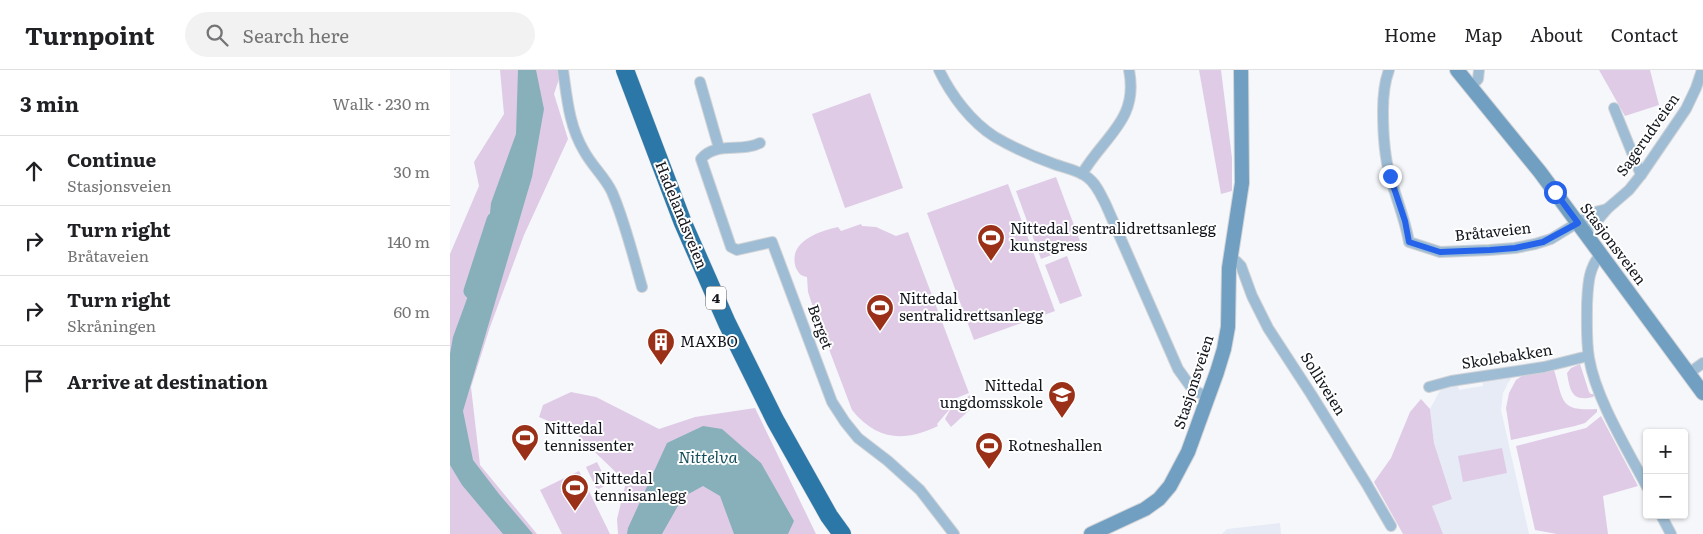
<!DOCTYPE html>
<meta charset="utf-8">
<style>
body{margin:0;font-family:Literata,serif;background:#f2f2f2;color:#202124}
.controls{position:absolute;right:15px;bottom:15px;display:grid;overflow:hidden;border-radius:5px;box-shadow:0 1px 4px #0004}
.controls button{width:45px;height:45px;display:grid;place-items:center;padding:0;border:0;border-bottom:1px solid #e0e0e0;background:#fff;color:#202124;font:25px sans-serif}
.stop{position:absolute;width:15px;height:15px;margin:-11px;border:4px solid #2563eb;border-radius:50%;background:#fff}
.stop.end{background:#2563eb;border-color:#fff;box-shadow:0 1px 5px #0008}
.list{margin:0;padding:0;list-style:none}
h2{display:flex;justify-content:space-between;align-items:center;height:65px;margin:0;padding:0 20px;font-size:21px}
h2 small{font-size:16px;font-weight:400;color:#757577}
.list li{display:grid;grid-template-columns:32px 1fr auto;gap:15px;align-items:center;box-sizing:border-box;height:70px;padding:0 20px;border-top:1px solid #e0e0e0}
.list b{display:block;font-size:19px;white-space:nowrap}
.list p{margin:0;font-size:16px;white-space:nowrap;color:#757577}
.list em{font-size:16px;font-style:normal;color:#757577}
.icon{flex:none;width:28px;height:28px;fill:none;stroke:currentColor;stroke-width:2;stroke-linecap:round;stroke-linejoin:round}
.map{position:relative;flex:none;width:1253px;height:464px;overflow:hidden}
header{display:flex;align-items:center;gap:30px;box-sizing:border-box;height:70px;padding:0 25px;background:#fff;border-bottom:1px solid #e0e0e0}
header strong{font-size:24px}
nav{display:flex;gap:28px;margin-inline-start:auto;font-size:18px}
.search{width:350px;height:45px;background:#f2f2f2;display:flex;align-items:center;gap:12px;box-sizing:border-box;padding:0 18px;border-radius:28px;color:#757577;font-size:19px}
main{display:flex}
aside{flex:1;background:#fff}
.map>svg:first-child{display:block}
.built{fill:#e6ebf6}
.green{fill:#dfcbe6}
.water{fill:#87b0ba}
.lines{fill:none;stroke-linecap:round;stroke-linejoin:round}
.river{stroke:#87b0ba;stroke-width:15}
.street-casing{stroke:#d1d3d7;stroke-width:12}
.secondary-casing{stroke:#d1d3d7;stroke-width:16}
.highway-casing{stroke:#d1d3d7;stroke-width:19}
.street{stroke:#9ebdd4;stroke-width:10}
.secondary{stroke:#709fc2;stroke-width:14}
.highway{stroke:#2a77a8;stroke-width:18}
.route{stroke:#2563eb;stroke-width:6}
.labels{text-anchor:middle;stroke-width:4;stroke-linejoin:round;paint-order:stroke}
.shield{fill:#fff;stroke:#5a5c61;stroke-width:1}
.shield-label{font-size:14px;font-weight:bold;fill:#13161d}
.street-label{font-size:15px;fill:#13161d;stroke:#fff}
.poi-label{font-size:15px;fill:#13161d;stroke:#fff;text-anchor:start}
.water-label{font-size:16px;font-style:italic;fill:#154e5b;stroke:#fff}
</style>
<header>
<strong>Turnpoint</strong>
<div class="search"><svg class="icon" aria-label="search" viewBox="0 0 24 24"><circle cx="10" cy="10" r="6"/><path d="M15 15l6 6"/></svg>Search here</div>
<nav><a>Home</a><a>Map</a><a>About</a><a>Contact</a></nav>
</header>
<main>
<aside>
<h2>3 min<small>Walk · 230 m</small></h2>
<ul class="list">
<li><svg class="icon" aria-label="ahead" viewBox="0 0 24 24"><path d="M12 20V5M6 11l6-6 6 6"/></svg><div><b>Continue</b><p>Stasjonsveien</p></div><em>30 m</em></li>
<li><svg class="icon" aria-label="right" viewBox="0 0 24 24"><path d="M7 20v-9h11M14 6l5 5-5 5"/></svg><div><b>Turn right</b><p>Bråtaveien</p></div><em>140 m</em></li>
<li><svg class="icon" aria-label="right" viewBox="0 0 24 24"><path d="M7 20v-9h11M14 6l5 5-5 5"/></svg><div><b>Turn right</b><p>Skråningen</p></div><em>60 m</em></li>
<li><svg class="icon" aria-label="arrive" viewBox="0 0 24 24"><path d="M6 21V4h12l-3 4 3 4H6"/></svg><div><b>Arrive at destination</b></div></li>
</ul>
</aside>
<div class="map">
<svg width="1253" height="464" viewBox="0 0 1253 464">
<rect width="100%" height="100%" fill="#f5f7fb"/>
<g class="built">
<path d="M 1063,306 L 1058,313 L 1053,323 L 1051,340 L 1079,464 L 993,464 L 982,436 L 1002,428 L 984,373 L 980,339 L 993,315 L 1007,312 L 1009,320 L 1033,316 L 1032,308 Z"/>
<path d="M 830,453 L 831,464 L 772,464 L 777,459 Z"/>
</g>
<g class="green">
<path d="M 50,0 L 111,0 L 109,9 L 104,24 L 118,69 L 74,165 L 40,257 L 21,317 L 30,395 L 87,464 L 0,464 L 0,184 L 29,116 L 24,92 L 54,44 Z"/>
<path d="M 749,0 L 771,0 L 782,88 L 782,121 L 771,124 Z"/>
<path d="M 1149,0 L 1200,0 L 1209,35 L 1175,46 Z"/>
<path d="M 420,23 L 453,118 L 395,138 L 362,44 Z"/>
<path d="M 606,107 L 631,174 L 591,189 L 566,121 Z"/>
<path d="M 558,114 L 605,241 L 524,270 L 477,143 Z"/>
<path d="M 411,154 L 412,156 L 426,157 L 446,166 L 458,162 L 519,323 L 504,329 L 499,340 L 487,354 L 488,356 C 455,372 427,371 402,340 L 363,237 L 358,222 L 357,207 C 351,206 349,204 346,198 C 337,172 369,161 388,157 L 391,161 Z"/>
<path d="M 617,186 L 632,226 L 610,234 L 595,195 Z"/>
<path d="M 1130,294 L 1139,322 L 1141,324 L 1145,324 L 1143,327 C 1122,332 1120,321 1117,303 L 1121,298 Z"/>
<path d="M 1101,298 L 1104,300 C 1114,332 1109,341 1147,339 L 1147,342 L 1135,353 L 1125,356 L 1061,370 L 1056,338 L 1059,323 L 1066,310 L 1076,303 Z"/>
<path d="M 121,322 L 146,327 L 209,359 L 245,347 L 305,338 L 366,464 L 168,464 L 167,449 L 176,412 L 124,362 L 89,347 L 93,335 Z"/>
<path d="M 520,325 L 525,335 L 501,357 L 495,349 L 500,340 Z"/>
<path d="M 971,329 L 980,339 L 984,373 L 1002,429 L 982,436 L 993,464 L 953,464 L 924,412 L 941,388 L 960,342 Z"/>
<path d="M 1151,346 L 1188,416 L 1153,426 L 1158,464 L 1107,464 L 1085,460 L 1066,376 L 1136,358 Z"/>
<path d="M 1052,378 L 1057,403 L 1013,412 L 1008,386 Z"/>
<path d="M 147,392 L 158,414 L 147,420 L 136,397 Z"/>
<path d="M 129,401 L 160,464 L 112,464 L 90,420 Z"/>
</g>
<g class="water">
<path d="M 68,0 L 86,0 L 94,39 L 82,107 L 13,341 L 23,390 L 49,424 L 83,464 L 53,464 L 12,415 L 0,395 L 0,284 L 3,267 L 37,174 L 41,133 L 66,64 Z"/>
<path d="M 253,356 L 272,359 L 311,393 L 344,451 L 338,464 L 284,464 L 270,426 L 253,416 L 233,427 L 212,464 L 177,464 L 178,458 L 217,373 Z"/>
</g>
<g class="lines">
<path class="river" d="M 21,221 L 44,150"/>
<defs>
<g id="street">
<path d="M 113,0 C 117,28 119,56 134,81 C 142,96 155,107 162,122 C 175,152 183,186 192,217"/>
<path d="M 489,0 C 501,25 521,52 545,67 C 564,78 584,87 604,94 C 615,98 628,100 637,107 C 646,113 651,125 656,135 L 728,299 L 743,320 L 758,327"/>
<path d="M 939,0 C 934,13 933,27 933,41 C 933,63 934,85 940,106 C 946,128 955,149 959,172 L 990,182 L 1039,180 L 1065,178 L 1085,174 L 1101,169 L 1145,142 L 1157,139"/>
<path d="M 250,12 L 269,78"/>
<path d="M 1021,17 L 1028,9 L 1029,0"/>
<path d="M 1164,38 L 1191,105"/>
<path d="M 310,73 C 291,83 266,71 251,89 L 281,177 L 287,180 L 322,172 L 382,332 L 395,352 L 408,368 L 438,391 L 470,420 L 504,464"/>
<path d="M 632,104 C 654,66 689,50 679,0"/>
<path d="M 1133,161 L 1146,152 L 1157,139 L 1179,120 L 1191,105 L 1236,39 L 1246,18 L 1252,0"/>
<path d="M 1151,184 C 1138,198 1138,216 1137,234 C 1137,252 1136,270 1139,288 C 1146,329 1177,379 1197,417"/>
<path d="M 780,190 L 786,191 L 791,196 L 802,226 L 818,258 L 861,324 L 916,413 L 941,456"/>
<path d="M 1239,303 L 1253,293"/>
<path d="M 979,317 L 1001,311 L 1094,297 L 1138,286"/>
<path d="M 1211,445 L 1221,464"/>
</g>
<g id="secondary">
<path d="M 1007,0 L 1090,102 L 1253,323"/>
<path d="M 641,464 L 695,439 L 709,429 L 720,416 L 738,382 L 767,302 L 774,279 L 778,257 L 779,198 L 792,113 L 791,0"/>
</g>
<path id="highway" d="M 175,0 L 233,153 L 277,253 L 325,350 L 379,446 L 392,464"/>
</defs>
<use href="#street" class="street-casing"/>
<use href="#secondary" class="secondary-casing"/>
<use href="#highway" class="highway-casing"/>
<use href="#street" class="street"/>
<use href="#secondary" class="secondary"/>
<use href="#highway" class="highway"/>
</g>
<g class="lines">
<path class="route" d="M 940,106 L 955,151 L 959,172 L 990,182 L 1040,180 L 1065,178 L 1093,172 L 1128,153 L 1105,122"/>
</g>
<defs>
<symbol id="stadium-pin" viewBox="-11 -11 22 30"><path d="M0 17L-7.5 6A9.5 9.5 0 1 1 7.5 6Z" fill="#993017" stroke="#fff"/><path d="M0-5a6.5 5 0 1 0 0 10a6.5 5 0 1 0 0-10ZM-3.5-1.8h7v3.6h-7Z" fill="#fff"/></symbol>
<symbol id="building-pin" viewBox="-11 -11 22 30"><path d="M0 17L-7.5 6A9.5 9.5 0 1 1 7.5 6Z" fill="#993017" stroke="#fff"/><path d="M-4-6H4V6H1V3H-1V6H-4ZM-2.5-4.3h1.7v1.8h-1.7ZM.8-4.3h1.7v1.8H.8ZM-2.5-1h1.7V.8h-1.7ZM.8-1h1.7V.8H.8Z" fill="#fff"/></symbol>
<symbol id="school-pin" viewBox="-11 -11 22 30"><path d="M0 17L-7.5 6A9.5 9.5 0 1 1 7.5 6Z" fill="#993017" stroke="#fff"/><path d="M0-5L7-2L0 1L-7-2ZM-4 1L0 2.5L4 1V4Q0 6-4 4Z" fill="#fff"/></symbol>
</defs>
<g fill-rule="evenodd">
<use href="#stadium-pin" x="525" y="152" width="32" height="43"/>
<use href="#stadium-pin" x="414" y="222" width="32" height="43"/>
<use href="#building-pin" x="195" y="256" width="32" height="43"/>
<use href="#school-pin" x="596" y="309" width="32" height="43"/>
<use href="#stadium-pin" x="59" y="352" width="32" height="43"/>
<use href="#stadium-pin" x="523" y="360" width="32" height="43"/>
<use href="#stadium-pin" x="109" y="402" width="32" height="43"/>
</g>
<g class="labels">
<rect class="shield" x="256" y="216.5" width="20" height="23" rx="4"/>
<g class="shield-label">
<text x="266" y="233">4</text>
</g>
<g class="street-label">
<text transform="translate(1198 65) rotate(-55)" y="5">Sagerudveien</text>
<text transform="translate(231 145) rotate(68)" y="5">Hadelandsveien</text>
<text transform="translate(1043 162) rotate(-6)" y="5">Bråtaveien</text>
<text transform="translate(1163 174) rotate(53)" y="5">Stasjonsveien</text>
<text transform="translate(370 257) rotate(70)" y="5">Berget</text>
<text transform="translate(1057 287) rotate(-9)" y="5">Skolebakken</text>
<text transform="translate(744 312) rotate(-72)" y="5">Stasjonsveien</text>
<text transform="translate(873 314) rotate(58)" y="5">Solliveien</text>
</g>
<g class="poi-label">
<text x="560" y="164">Nittedal sentralidrettsanlegg<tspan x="560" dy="17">kunstgress</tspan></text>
<text x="449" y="234">Nittedal<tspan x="449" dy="17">sentralidrettsanlegg</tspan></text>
<text x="230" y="277">MAXBO</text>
<text x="593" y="321" text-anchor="end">Nittedal<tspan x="593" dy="17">ungdomsskole</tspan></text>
<text x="94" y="364">Nittedal<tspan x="94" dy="17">tennissenter</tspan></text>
<text x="558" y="381">Rotneshallen</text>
<text x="144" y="414">Nittedal<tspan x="144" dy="17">tennisanlegg</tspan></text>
</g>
<g class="water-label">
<text x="258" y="393">Nittelva</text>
</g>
</g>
</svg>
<div class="controls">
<button>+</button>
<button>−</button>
</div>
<div class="stop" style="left:1105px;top:122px"></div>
<div class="stop end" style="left:940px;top:106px"></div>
</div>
</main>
